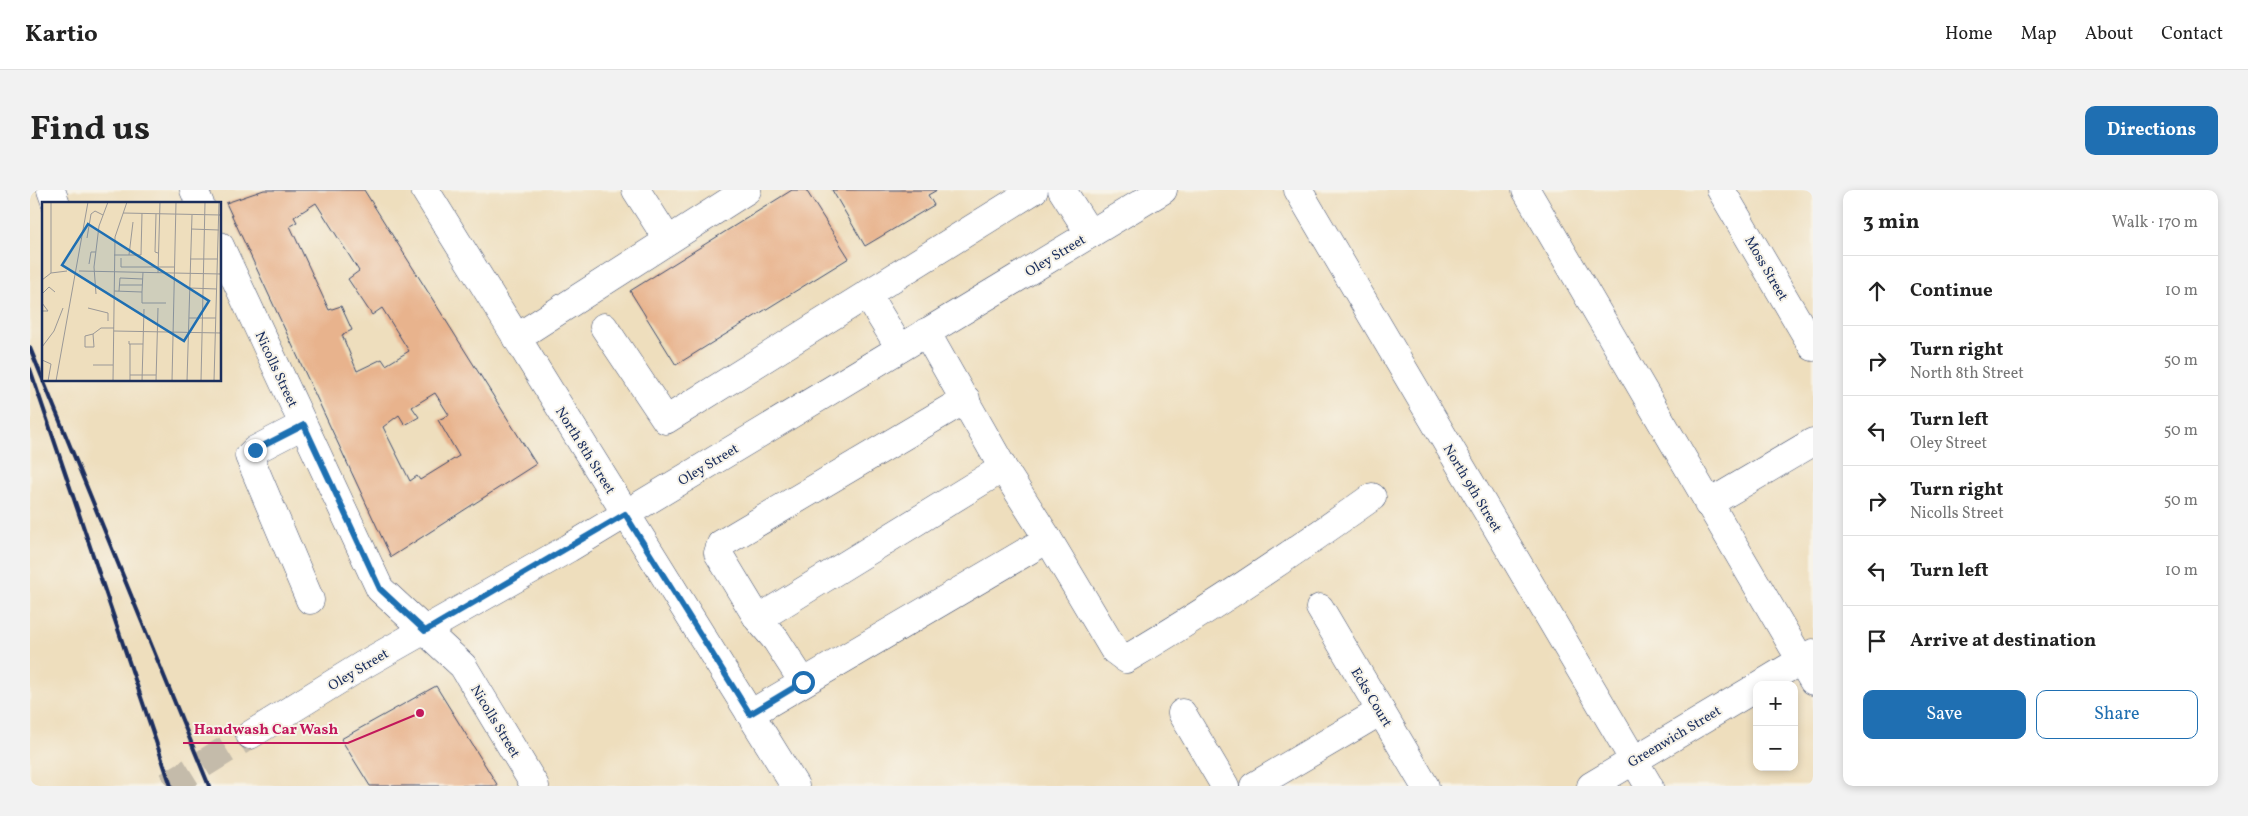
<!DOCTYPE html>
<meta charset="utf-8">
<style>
body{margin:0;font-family:Vollkorn,serif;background:#f2f2f2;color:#222}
.controls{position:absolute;right:15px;bottom:15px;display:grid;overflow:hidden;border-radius:10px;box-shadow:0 2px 8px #0003}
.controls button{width:45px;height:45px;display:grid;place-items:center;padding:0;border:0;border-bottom:1px solid #e0e0e0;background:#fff;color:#222;font:25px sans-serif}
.stop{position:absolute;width:15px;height:15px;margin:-11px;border:4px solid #1f6fb2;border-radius:50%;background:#fff}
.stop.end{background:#1f6fb2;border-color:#fff;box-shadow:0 1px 5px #0008}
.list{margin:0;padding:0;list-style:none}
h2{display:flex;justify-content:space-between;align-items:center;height:65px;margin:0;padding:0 20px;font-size:21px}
h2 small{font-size:16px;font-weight:400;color:#767676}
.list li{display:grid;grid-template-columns:32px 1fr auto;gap:15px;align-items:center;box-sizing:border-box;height:70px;padding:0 20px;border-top:1px solid #e0e0e0}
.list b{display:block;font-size:19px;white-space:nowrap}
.list p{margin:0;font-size:16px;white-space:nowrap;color:#767676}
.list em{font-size:16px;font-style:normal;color:#767676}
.actions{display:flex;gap:10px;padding:15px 20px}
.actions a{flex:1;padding:11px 0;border:1px solid #1f6fb2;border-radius:10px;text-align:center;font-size:18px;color:#1f6fb2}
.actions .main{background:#1f6fb2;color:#fff}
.icon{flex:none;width:28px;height:28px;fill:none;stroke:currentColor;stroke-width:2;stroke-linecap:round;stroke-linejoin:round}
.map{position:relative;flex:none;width:1783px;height:596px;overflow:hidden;border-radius:10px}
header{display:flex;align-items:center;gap:30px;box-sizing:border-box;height:70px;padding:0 25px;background:#fff;border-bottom:1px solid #e0e0e0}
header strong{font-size:24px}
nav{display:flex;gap:28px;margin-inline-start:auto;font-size:18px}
.intro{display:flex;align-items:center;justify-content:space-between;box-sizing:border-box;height:120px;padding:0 30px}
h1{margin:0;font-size:35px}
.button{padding:12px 22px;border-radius:10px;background:#1f6fb2;color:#fff;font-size:18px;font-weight:700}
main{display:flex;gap:30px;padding:0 30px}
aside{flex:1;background:#fff;border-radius:10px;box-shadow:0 2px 8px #0003}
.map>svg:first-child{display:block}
.building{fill:#e8b38d;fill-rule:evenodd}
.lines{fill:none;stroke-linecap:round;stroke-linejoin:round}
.minor-tunnel{stroke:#c4bbaa;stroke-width:28;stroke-dasharray:28 14;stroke-linecap:butt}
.minor-casing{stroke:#3b496c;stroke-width:29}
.major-casing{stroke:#3b496c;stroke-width:29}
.minor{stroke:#fff;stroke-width:28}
.major{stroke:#fff;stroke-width:28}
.rail{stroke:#1b2f5e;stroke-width:4}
.route{stroke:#1f6fb2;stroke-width:6}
.labels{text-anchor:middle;stroke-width:4;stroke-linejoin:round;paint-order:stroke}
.street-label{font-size:14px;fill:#1b2f5e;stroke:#f7f3e8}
.inset-road{fill:none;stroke:#9a9897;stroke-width:1}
.view{fill:#1f6fb2;fill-opacity:0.15;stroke:#1f6fb2;stroke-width:2.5}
.inset-edge{fill:none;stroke:#1b2f5e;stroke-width:2.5}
.leader{fill:none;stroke:#c2185b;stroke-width:2}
.callout-dot{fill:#c2185b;stroke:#f7f3e8;stroke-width:2}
.callout-label{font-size:15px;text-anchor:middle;font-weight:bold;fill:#c2185b;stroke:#f7f3e8;stroke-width:4;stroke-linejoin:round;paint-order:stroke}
</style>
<header>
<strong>Kartio</strong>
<nav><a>Home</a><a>Map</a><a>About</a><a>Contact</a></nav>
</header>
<div class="intro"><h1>Find us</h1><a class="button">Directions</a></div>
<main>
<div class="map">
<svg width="1783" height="596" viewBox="0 0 1783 596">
<rect width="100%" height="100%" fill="#f7f3e8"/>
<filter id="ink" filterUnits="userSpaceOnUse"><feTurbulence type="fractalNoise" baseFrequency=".02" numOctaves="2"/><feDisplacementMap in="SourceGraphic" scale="10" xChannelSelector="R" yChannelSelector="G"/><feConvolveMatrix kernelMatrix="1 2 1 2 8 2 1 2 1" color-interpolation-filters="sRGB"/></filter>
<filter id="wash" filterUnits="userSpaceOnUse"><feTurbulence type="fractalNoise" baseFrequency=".0096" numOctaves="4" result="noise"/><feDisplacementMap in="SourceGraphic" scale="20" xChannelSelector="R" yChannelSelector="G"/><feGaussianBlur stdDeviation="1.12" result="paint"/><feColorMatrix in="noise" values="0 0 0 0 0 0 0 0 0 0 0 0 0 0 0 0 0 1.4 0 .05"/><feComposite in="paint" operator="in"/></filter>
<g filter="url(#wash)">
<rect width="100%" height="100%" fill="#eedebd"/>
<g id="blocks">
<g class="building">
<path d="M 234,0 L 334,0 L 506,274 L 361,367 L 196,13 ZM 286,13 L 329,81 L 318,89 L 342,125 L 352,118 L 379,161 L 356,175 L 352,169 L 327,181 L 312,145 L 322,140 L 311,116 L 299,120 L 260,36 L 267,32 L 264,27 ZM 405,203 L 419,225 L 408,230 L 429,266 L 390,290 L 387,286 L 380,291 L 353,237 L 369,225 L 375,235 L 389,227 L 382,217 Z"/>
<path d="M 762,0 L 776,0 L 819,68 L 646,175 L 600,101 Z"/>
<path d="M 802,0 L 907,0 L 898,5 L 904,15 L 835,56 Z"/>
<path d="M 406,496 L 468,596 L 340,596 L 311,549 Z"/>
</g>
</g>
</g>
<g filter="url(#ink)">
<use href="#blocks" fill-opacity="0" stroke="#3b496c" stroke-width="1"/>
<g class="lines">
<path class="minor-tunnel" d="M 137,596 L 220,545"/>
<defs>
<g id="minor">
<path d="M 21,0 L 26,14"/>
<path d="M 164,0 L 170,14"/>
<path d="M 606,0 L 638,50"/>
<path d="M 1032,0 L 1060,44"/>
<path d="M 1496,0 L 1783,491"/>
<path d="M 1691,0 L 1783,157"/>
<path d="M 190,56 L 350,399 L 433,476 L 505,596"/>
<path d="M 838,106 L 870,158"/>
<path d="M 574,137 L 636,230 L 1004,0"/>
<path d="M 486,148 L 717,0"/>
<path d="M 273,235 L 225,260 L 219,266 L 280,410"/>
<path d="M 1678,314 L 1783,252"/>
<path d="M 1018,349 L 1084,460 L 1096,469 C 1181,419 1262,364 1342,307"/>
<path d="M 1290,418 L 1395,596"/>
<path d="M 728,429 L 973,278"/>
<path d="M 773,492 L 746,450 L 728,429 L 688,363 L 691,354 L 936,209"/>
<path d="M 1730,495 L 1783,463"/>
<path d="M 1152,523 L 1195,596"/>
<path d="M 720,524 L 1018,349 L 973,278 L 896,142"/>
<path d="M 220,545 L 333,475 L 539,358 L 1133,0"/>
<path d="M 1224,596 L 1351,521"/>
<path d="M 1561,596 L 1727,497"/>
</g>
<g id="major">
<path d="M 395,0 L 765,596"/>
<path d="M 1268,0 L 1619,596"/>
</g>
</defs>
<use href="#minor" class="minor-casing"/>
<use href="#major" class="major-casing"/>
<use href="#minor" class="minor"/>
<use href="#major" class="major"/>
<g class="rail">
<path d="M 0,158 L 179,596"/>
<path d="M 0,179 L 141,596"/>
</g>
</g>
</g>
<g class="lines" filter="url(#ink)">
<path class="route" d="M 225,260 L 274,235 L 350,399 L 395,441 L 595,324 L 720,524 L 773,492"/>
</g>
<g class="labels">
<g class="street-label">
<text transform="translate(1025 65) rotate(-31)" y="5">Oley Street</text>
<text transform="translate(1737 78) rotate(60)" y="5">Moss Street</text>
<text transform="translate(247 179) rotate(65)" y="5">Nicolls Street</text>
<text transform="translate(556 260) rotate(58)" y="5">North 8th Street</text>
<text transform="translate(678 274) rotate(-31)" y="5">Oley Street</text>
<text transform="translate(1443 298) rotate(59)" y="5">North 9th Street</text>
<text transform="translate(328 479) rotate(-31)" y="5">Oley Street</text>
<text transform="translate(1342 507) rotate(59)" y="5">Ecks Court</text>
<text transform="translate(466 531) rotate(59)" y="5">Nicolls Street</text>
<text transform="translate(1644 546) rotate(-31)" y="5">Greenwich Street</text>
</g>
</g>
<g transform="translate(12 12)">
<rect width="179" height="179" fill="#eedebd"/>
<path class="inset-road" d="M 81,11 L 179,13M 114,12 L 113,50 L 116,51M 149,27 L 177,28M 45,36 L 49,12 L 53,9 L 61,13M 72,53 L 99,53 L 100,11M 87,53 L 91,20M 79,56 L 79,65 L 132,65M 148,57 L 176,57M 47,62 L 49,50 L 54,50M 37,69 L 179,72M 9,71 L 9,0M 116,71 L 118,0M 0,78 L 9,71 L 25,69M 77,83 L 100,83M 148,86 L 175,87M 72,89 L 100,90 L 101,70M 77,89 L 78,76 L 101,77M 100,90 L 100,101 L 124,101M 0,92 L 7,85 L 13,90M 54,92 L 52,65 L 57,24 L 66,0M 0,101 L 6,109 L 0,109M 46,106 L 66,111 L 66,119M 147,116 L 174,116M 72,129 L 179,131M 51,132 L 52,145 L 43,145 L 43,134 ZM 51,132 L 59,126 L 72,126M 87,139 L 87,142 L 101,142M 0,145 L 12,129 L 21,106M 0,158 L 9,162 L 6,179M 51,163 L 71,163M 88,173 L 114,173M 14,179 L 46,0M 71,179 L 73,35 L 85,0M 88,179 L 88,142M 100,179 L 102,107M 114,179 L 116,106M 130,179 L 134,0M 145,179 L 150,13M 159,179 L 163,0M 172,179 L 177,0"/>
<path class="view" d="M 46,22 L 167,99 L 142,139 L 20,63 Z"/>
<rect width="179" height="179" class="inset-edge"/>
</g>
<path class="leader" d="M390 523L318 553H153"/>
<circle class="callout-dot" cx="390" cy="523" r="5"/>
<g class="callout-label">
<text x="236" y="544">Handwash Car Wash</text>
</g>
</svg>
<div class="controls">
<button>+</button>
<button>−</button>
</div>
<div class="stop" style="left:773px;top:492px"></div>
<div class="stop end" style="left:225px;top:260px"></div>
</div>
<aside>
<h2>3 min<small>Walk · 170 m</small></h2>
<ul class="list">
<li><svg class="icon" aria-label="ahead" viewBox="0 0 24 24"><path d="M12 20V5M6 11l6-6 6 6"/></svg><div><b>Continue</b></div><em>10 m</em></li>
<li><svg class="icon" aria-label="right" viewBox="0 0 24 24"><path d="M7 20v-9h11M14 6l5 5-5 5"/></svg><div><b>Turn right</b><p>North 8th Street</p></div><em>50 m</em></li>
<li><svg class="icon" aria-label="left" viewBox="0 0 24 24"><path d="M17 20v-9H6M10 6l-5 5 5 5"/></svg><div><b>Turn left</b><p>Oley Street</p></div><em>50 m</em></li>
<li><svg class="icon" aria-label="right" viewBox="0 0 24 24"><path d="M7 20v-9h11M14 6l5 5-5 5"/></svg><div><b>Turn right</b><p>Nicolls Street</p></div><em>50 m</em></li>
<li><svg class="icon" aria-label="left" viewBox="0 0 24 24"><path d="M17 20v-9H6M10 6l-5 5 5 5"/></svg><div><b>Turn left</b></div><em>10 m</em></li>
<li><svg class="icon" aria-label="arrive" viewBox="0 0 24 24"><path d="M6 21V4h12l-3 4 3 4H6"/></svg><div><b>Arrive at destination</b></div></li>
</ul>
<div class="actions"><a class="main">Save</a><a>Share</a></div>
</aside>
</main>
